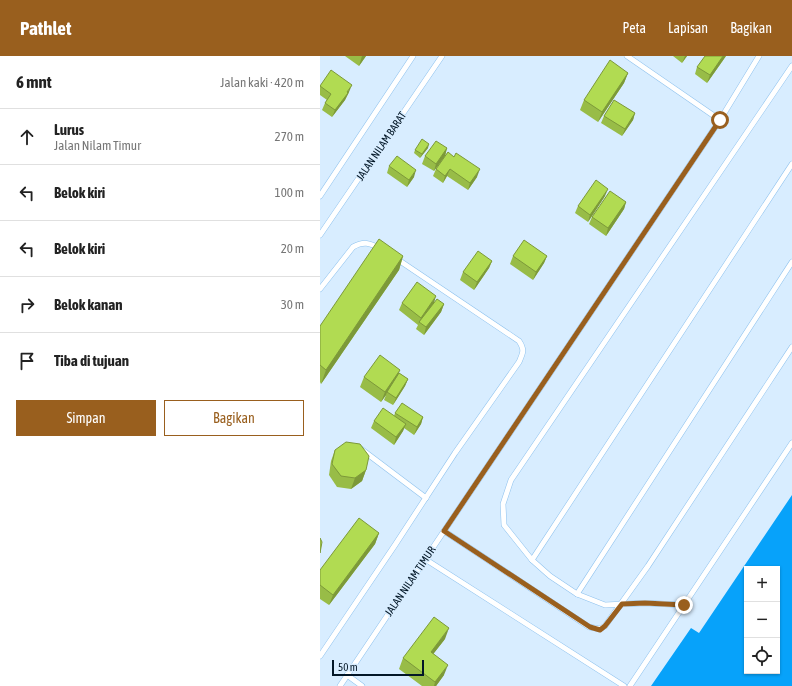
<!DOCTYPE html>
<html lang="id">
<meta charset="utf-8">
<style>
body{margin:0;font-family:"Asap Condensed",sans-serif;background:#f6f6f6;color:#222}
.controls{position:absolute;right:12px;bottom:12px;display:grid;overflow:hidden;border-radius:0px;box-shadow:0 1px 3px #0004}
.controls button{width:36px;height:36px;display:grid;place-items:center;padding:0;border:0;border-bottom:1px solid #e0e0e0;background:#fff;color:#222;font:20px sans-serif}
.scale{position:absolute;left:12px;bottom:10px;width:92px;box-sizing:border-box;padding-left:4px;border:2px solid #031727;border-top:0;font-size:11px;line-height:14px;white-space:nowrap;color:#031727;-webkit-text-stroke:3px #d8edff;paint-order:stroke}
.stop{position:absolute;width:12px;height:12px;margin:-9px;border:3px solid #995f1e;border-radius:50%;background:#fff}
.stop.end{background:#995f1e;border-color:#fff;box-shadow:0 1px 4px #0008}
.list{margin:0;padding:0;list-style:none}
h2{display:flex;justify-content:space-between;align-items:center;height:52px;margin:0;padding:0 16px;font-size:17px}
h2 small{font-size:13px;font-weight:400;color:#767676}
.list li{display:grid;grid-template-columns:26px 1fr auto;gap:12px;align-items:center;box-sizing:border-box;height:56px;padding:0 16px;border-top:1px solid #e0e0e0}
.list b{display:block;font-size:15px;white-space:nowrap}
.list p{margin:0;font-size:13px;white-space:nowrap;color:#767676}
.list em{font-size:13px;font-style:normal;color:#767676}
.actions{display:flex;gap:8px;padding:12px 16px}
.actions a{flex:1;padding:9px 0;border:1px solid #995f1e;border-radius:0px;text-align:center;font-size:14px;color:#995f1e}
.actions .main{background:#995f1e;color:#fff}
.icon{flex:none;width:22px;height:22px;fill:none;stroke:currentColor;stroke-width:2;stroke-linecap:round;stroke-linejoin:round}
.map{position:relative;flex:none;width:472px;height:630px;overflow:hidden}
header{display:flex;align-items:center;gap:24px;box-sizing:border-box;height:56px;padding:0 20px;background:#995f1e;color:#fff}
header strong{font-size:19px}
nav{display:flex;gap:22px;margin-inline-start:auto;font-size:14px}
main{display:flex}
aside{flex:1;background:#fff}
.map>svg:first-child{display:block}
.water{fill:#07a2fa;fill-rule:evenodd}
.lines{fill:none;stroke-linecap:round;stroke-linejoin:round}
.service-casing{stroke:#8ec2ee;stroke-width:6}
.service{stroke:#fff;stroke-width:5}
.wall{fill:#98bc47}
.shaded-wall{fill:#7c9939}
.building{fill:#b1db52;stroke:#7c9939}
.route{stroke:#995f1e;stroke-width:5}
.labels{text-anchor:middle;stroke-width:3;stroke-linejoin:round;paint-order:stroke}
.street-label{font-size:11px;fill:#031727;stroke:#d8edff}
</style>
<header>
<strong>Pathlet</strong>
<nav><a>Peta</a><a>Lapisan</a><a>Bagikan</a></nav>
</header>
<main>
<aside>
<h2>6 mnt<small>Jalan kaki · 420 m</small></h2>
<ul class="list">
<li><svg class="icon" aria-label="ahead" viewBox="0 0 24 24"><path d="M12 20V5M6 11l6-6 6 6"/></svg><div><b>Lurus</b><p>Jalan Nilam Timur</p></div><em>270 m</em></li>
<li><svg class="icon" aria-label="left" viewBox="0 0 24 24"><path d="M17 20v-9H6M10 6l-5 5 5 5"/></svg><div><b>Belok kiri</b></div><em>100 m</em></li>
<li><svg class="icon" aria-label="left" viewBox="0 0 24 24"><path d="M17 20v-9H6M10 6l-5 5 5 5"/></svg><div><b>Belok kiri</b></div><em>20 m</em></li>
<li><svg class="icon" aria-label="right" viewBox="0 0 24 24"><path d="M7 20v-9h11M14 6l5 5-5 5"/></svg><div><b>Belok kanan</b></div><em>30 m</em></li>
<li><svg class="icon" aria-label="arrive" viewBox="0 0 24 24"><path d="M6 21V4h12l-3 4 3 4H6"/></svg><div><b>Tiba di tujuan</b></div></li>
</ul>
<div class="actions"><a class="main">Simpan</a><a>Bagikan</a></div>
</aside>
<div class="map">
<svg width="472" height="630" viewBox="0 0 472 630">
<rect width="100%" height="100%" fill="#d8edff"/>
<path class="water" d="M 472,439 L 472,630 L 331,630 L 371,572 L 379,577 ZM 427,513 L 457,513 L 457,615 L 427,615 Z"/>
<g class="lines">
<defs>
<g id="service">
<path d="M 307,0 L 400,64"/>
<path d="M 0,140 L 93,0"/>
<path d="M 0,179 L 122,0"/>
<path d="M 0,233 L 33,191 C 44,185 49,187 60,192"/>
<path d="M 41,393 L 106,442"/>
<path d="M 124,475 L 269,571 L 280,573 L 285,570 L 328,510 L 472,291"/>
<path d="M 105,503 L 304,630"/>
<path d="M 212,504 L 472,108"/>
<path d="M 257,538 L 472,206"/>
<path d="M 364,549 L 325,547 L 285,549 L 257,538 L 230,520 L 212,504 L 184,469 L 183,448 L 191,424 L 472,10"/>
<path d="M 0,600 L 75,489 L 135,397 L 199,306 C 203,297 205,294 199,285 L 77,203"/>
<path d="M 27,619 L 42,630"/>
<path d="M 20,630 L 400,64 L 439,0"/>
<path d="M 310,630 L 472,387"/>
</g>
</defs>
<use href="#service" class="service-casing"/>
<use href="#service" class="service"/>
</g>
<g class="wall">
<path d="M 25,0 L 46,0 L 39,10 Z"/>
<path d="M 353,0 L 367,0 L 362,7 Z"/>
<path d="M 406,0 L 387,27 L 375,18 L 377,11 Z"/>
<path d="M 308,17 L 304,27 L 278,66 L 260,54 L 264,44 Z"/>
<path d="M 0,29 L 29,36 L 25,44 L 12,61 L 2,54 L 5,47 L 7,44 L 0,39 Z"/>
<path d="M 315,57 L 313,64 L 302,80 L 281,67 L 284,60 Z"/>
<path d="M 108,92 L 100,102 L 94,97 L 95,94 Z"/>
<path d="M 127,92 L 125,100 L 114,115 L 102,108 L 105,100 Z"/>
<path d="M 128,96 L 157,121 L 148,134 L 127,120 L 123,127 L 113,120 L 116,113 Z"/>
<path d="M 69,110 L 94,121 L 87,131 L 67,117 Z"/>
<path d="M 285,140 L 268,166 L 255,157 L 258,150 Z"/>
<path d="M 306,146 L 304,153 L 286,180 L 269,168 L 272,161 Z"/>
<path d="M 83,200 L 79,214 L 1,328 L 0,326 L 0,270 Z"/>
<path d="M 193,200 L 227,200 L 224,207 L 213,224 L 190,208 Z"/>
<path d="M 172,205 L 169,212 L 154,234 L 140,224 L 143,216 Z"/>
<path d="M 114,246 L 124,248 L 121,256 L 104,279 L 96,273 L 98,269 L 79,254 L 82,247 Z"/>
<path d="M 79,317 L 88,323 L 85,330 L 73,349 L 64,344 L 66,339 L 61,346 L 40,331 L 44,321 Z"/>
<path d="M 75,357 L 103,361 L 101,368 L 94,379 L 84,372 L 83,375 L 74,389 L 51,372 L 54,365 L 74,360 Z"/>
<path d="M 15,394 L 46,414 L 42,425 L 31,433 L 17,431 L 9,419 L 11,405 Z"/>
<path d="M 59,477 L 55,488 L 9,549 L 0,543 L 0,514 Z"/>
<path d="M 125,583 L 113,598 L 124,619 L 116,630 L 102,630 L 79,613 L 83,602 Z"/>
</g>
<g class="shaded-wall">
<path d="M 42,0 L 46,0 L 39,10 Z"/>
<path d="M 365,0 L 367,0 L 362,7 Z"/>
<path d="M 403,0 L 406,0 L 387,27 L 390,19 Z"/>
<path d="M 308,17 L 304,27 L 278,66 L 282,56 Z"/>
<path d="M 32,29 L 29,36 L 25,44 L 12,61 L 15,54 Z"/>
<path d="M 315,57 L 313,64 L 302,80 L 305,73 Z"/>
<path d="M 109,88 L 108,92 L 100,102 L 102,98 Z"/>
<path d="M 127,92 L 125,100 L 114,115 L 116,108 Z"/>
<path d="M 130,113 L 127,120 L 123,127 L 125,120 Z"/>
<path d="M 160,113 L 157,121 L 148,134 L 150,127 Z"/>
<path d="M 96,114 L 94,121 L 87,131 L 89,124 Z"/>
<path d="M 288,133 L 285,140 L 268,166 L 270,159 Z"/>
<path d="M 306,146 L 304,153 L 286,180 L 288,172 Z"/>
<path d="M 83,200 L 79,214 L 1,328 L 6,314 Z"/>
<path d="M 227,200 L 224,207 L 213,224 L 216,216 Z"/>
<path d="M 172,205 L 169,212 L 154,234 L 157,226 Z"/>
<path d="M 116,240 L 114,247 L 99,266 L 98,269 L 101,262 Z"/>
<path d="M 124,248 L 121,256 L 104,279 L 106,271 Z"/>
<path d="M 80,314 L 76,324 L 67,336 L 66,339 L 61,346 L 65,336 Z"/>
<path d="M 88,323 L 85,330 L 73,349 L 76,342 Z"/>
<path d="M 103,361 L 101,368 L 94,379 L 97,371 Z"/>
<path d="M 86,368 L 83,375 L 74,389 L 76,381 Z"/>
<path d="M 46,414 L 42,425 L 31,433 L 35,422 Z"/>
<path d="M 59,477 L 55,488 L 9,549 L 13,539 Z"/>
<path d="M 129,572 L 125,583 L 107,606 L 111,596 Z"/>
<path d="M 128,609 L 124,619 L 116,630 L 114,630 L 115,626 Z"/>
</g>
<g class="building">
<path d="M 385,0 L 403,0 L 390,19 L 377,11 Z"/>
<path d="M 290,4 L 308,17 L 282,56 L 264,44 Z"/>
<path d="M 11,14 L 32,29 L 27,36 L 28,37 L 15,54 L 5,47 L 11,38 L 0,30 Z"/>
<path d="M 294,44 L 315,57 L 305,73 L 284,60 Z"/>
<path d="M 102,83 L 109,88 L 102,98 L 95,94 Z"/>
<path d="M 116,85 L 127,92 L 116,108 L 105,100 Z"/>
<path d="M 128,96 L 134,101 L 136,97 L 160,113 L 150,127 L 130,113 L 125,120 L 116,113 Z"/>
<path d="M 77,100 L 96,114 L 89,124 L 69,110 Z"/>
<path d="M 276,124 L 288,133 L 270,159 L 258,150 Z"/>
<path d="M 290,135 L 306,146 L 288,172 L 272,161 Z"/>
<path d="M 59,183 L 83,200 L 6,314 L 0,309 L 0,270 Z"/>
<path d="M 204,184 L 227,200 L 216,216 L 193,200 Z"/>
<path d="M 158,195 L 172,205 L 157,226 L 143,216 Z"/>
<path d="M 97,226 L 116,240 L 101,262 L 82,247 Z"/>
<path d="M 117,243 L 124,248 L 106,271 L 99,266 Z"/>
<path d="M 60,299 L 80,314 L 65,336 L 44,321 Z"/>
<path d="M 79,317 L 88,323 L 76,342 L 67,336 Z"/>
<path d="M 82,347 L 103,361 L 97,371 L 75,357 Z"/>
<path d="M 63,352 L 86,368 L 76,381 L 54,365 Z"/>
<path d="M 26,386 L 40,388 L 49,400 L 46,414 L 35,422 L 21,420 L 12,408 L 15,394 Z"/>
<path d="M 39,462 L 59,477 L 13,539 L 0,529 L 0,514 Z"/>
<path d="M 0,482 L 2,486 L 0,497 Z"/>
<path d="M 114,561 L 129,572 L 111,596 L 128,609 L 115,626 L 83,602 Z"/>
</g>
<g class="lines">
<path class="route" d="M 364,549 L 325,547 L 302,548 L 285,570 L 280,574 L 270,571 L 124,475 L 400,64"/>
</g>
<g class="labels">
<g class="street-label">
<text transform="translate(61 90) rotate(-56)" y="4">JALAN NILAM BARAT</text>
<text transform="translate(90 525) rotate(-56)" y="4">JALAN NILAM TIMUR</text>
</g>
</g>
</svg>
<div class="controls">
<button>+</button>
<button>−</button>
<button><svg class="icon" aria-label="locate" viewBox="0 0 24 24"><circle cx="12" cy="12" r="6"/><path d="M12 2v4M12 18v4M2 12h4M18 12h4"/></svg></button>
</div>
<div class="scale">50 m</div>
<div class="stop" style="left:400px;top:64px"></div>
<div class="stop end" style="left:364px;top:549px"></div>
</div>
</main>
